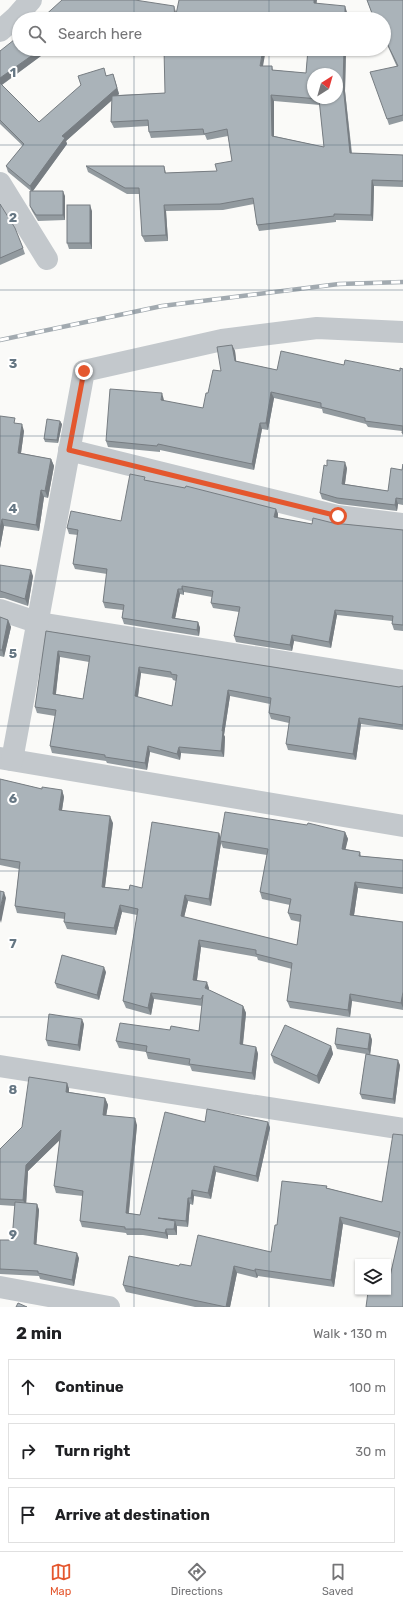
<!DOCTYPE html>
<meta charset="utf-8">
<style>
body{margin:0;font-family:Rubik,sans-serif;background:#f6f6f6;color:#202124}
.controls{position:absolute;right:12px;bottom:12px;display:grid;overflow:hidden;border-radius:0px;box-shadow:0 1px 3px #0004}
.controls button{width:36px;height:36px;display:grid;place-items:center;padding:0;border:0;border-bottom:1px solid #e0e0e0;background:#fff;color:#202124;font:20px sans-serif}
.compass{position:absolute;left:307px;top:68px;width:36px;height:36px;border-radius:50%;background:#fff;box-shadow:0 1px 3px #0004;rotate:37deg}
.stop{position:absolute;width:12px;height:12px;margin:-9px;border:3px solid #e4572e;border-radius:50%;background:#fff}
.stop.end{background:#e4572e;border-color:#fff;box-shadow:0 1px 4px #0008}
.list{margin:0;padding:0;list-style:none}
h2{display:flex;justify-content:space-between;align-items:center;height:52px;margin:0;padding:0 16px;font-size:17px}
h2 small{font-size:13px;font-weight:400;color:#757577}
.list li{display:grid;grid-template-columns:26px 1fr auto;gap:12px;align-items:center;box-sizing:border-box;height:56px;margin:0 8px 8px;padding:0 8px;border:1px solid #e0e0e0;border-radius:0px}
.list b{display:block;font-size:15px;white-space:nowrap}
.list em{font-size:13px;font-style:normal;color:#757577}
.icon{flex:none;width:22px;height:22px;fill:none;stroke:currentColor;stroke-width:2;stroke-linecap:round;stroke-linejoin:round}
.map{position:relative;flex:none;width:403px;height:1307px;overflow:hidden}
.search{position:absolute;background:#fff;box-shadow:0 1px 3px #0004;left:12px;right:12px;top:12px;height:44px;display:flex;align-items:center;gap:10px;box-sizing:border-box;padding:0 14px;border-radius:22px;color:#757577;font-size:15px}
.sheet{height:244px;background:#fff}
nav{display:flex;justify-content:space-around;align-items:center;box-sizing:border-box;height:56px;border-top:1px solid #e0e0e0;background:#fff;font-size:11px;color:#757577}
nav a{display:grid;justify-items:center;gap:2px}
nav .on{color:#e4572e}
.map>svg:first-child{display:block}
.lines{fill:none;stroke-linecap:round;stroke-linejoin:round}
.minor{stroke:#c3c8cc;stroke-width:22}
.rail-casing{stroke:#a2aab0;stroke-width:4.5}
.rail{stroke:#fff;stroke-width:3;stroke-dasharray:9;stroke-linecap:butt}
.wall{fill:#929a9f;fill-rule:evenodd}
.shaded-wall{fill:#777d82}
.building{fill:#aab3b9;stroke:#777d82;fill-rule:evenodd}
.route{stroke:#e4572e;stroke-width:5}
.grid{fill:none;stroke:#657683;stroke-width:1;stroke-opacity:0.55}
.grid-label{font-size:13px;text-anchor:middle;font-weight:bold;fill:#657683;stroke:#fff;stroke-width:4;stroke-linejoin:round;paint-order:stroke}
</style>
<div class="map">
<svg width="403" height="1307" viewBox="0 0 403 1307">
<rect width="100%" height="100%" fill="#fafaf8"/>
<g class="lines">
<g class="minor">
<path d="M 0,31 L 16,17 L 31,0"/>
<path d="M 0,183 L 47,259"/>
<path d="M 69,450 L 337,516 L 403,524"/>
<path d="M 0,610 L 39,623 L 403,681"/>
<path d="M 0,758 L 403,826"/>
<path d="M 12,760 L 84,371 L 222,340 L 317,328 L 403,332"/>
<path d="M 0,1066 L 403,1129"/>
<path d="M 0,1287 L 109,1307"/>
</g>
<defs>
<path id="rail" d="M 0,340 L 162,306 L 339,284 L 403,282"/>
</defs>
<use href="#rail" class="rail-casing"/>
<use href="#rail" class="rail"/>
</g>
<g class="wall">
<path d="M 367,0 L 403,0 L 403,121 L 389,125 L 387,119 L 397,67 L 384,38 L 384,19 L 374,19 Z"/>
<path d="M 19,49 L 63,49 L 55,56 L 49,50 L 2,85 L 39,122 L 107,75 L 115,80 L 119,94 L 118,95 L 165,93 L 263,66 L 272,66 L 273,70 L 306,73 L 308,49 L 346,49 L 345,91 L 352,153 L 403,155 L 403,187 L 374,186 L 373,221 L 336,220 L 336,222 L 259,231 L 257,225 L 254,204 L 223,210 L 166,211 L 168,241 L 145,242 L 142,236 L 140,194 L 127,194 L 88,172 L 86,166 L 164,166 L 166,173 L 217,171 L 232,161 L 228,136 L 207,140 L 205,135 L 151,138 L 149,132 L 148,126 L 114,128 L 111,122 L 112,100 L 66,141 L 67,144 L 33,191 L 65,196 L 65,220 L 38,221 L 32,211 L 30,206 L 31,191 L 8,172 L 6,166 L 23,146 L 0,124 L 0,51 ZM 274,101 L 320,105 L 324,147 L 274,136 Z"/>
<path d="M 0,204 L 23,248 L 25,254 L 0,265 Z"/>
<path d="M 92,211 L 92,249 L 69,249 L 67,243 Z"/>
<path d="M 232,345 L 235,351 L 236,361 L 277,370 L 344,365 L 400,371 L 403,369 L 403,436 L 402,433 L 402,431 L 368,427 L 366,424 L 323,413 L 322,409 L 274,398 L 268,430 L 262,429 L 254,470 L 160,450 L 160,452 L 108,447 L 106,441 L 164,400 L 164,401 L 203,408 L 208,393 L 221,371 Z"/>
<path d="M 0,416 L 17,424 L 24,431 L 21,453 L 51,459 L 54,466 L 48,498 L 44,497 L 39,531 L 4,526 L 0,548 Z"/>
<path d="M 62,424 L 58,443 L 45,442 L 44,439 Z"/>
<path d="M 403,464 L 403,505 L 398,504 L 397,511 L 339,504 L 322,499 L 320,493 L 347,468 L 345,484 L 388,491 L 402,470 Z"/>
<path d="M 146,480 L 276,509 L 278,514 L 278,518 L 312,524 L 333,523 L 403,530 L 403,631 L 394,630 L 392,624 L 392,621 L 337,615 L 331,648 L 294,641 L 292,651 L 236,642 L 234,636 L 239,612 L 213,608 L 211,603 L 212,597 L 184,592 L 184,595 L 180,594 L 175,618 L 198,622 L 200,628 L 199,636 L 124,624 L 122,618 L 123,610 L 105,608 L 103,602 L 107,574 L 75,569 L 73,564 L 78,535 L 69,534 L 67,528 L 121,521 Z"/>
<path d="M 0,565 L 33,576 L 28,606 L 4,598 L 0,598 Z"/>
<path d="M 0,617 L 8,620 L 11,627 L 4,657 L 0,656 Z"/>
<path d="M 46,631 L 399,687 L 403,686 L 403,730 L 361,724 L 356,760 L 288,750 L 286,744 L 289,723 L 271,719 L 269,713 L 270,704 L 230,696 L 224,735 L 225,737 L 224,757 L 181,753 L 180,760 L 150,752 L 147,770 L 107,763 L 106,761 L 52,753 L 50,746 L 55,716 L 37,713 L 35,707 ZM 60,657 L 89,662 L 83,699 L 56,694 ZM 141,673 L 172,678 L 173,680 L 176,681 L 172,706 L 138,697 Z"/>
<path d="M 0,779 L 42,789 L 62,790 L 64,797 L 62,810 L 113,823 L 105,887 L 129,890 L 142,888 L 219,833 L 221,838 L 345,832 L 348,839 L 345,849 L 360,852 L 361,856 L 403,860 L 403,894 L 358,888 L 354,915 L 403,922 L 403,1010 L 352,1001 L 350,1017 L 290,1008 L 287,1001 L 292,969 L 258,960 L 257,957 L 201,947 L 197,980 L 209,988 L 209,990 L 243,1006 L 246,1013 L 243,1045 L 256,1047 L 258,1054 L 255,1080 L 192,1071 L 190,1066 L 148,1059 L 146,1052 L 119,1048 L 116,1041 L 170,1030 L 199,1031 L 202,1006 L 154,999 L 151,1015 L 126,1008 L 123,1001 L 137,915 L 122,912 L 116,935 L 67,929 L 64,922 L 65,919 L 17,913 L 15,906 L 19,869 L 0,865 ZM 221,843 L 223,848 L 267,855 L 260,892 L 262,899 L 290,905 L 288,913 L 291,920 L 300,922 L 297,945 L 184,917 L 188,901 L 211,906 Z"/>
<path d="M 106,972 L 99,1000 L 57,988 L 55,983 Z"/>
<path d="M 84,1024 L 80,1051 L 48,1046 L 46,1040 Z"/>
<path d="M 370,1034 L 372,1040 L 370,1055 L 400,1065 L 395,1104 L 362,1099 L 360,1094 L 366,1054 L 337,1049 L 335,1044 Z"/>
<path d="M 331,1046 L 333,1054 L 319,1084 L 274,1063 L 271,1055 Z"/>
<path d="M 67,1083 L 69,1089 L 69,1092 L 105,1098 L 108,1105 L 106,1116 L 137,1125 L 129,1213 L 140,1215 L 205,1122 L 268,1122 L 270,1128 L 258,1182 L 216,1172 L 211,1199 L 194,1196 L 193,1205 L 190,1204 L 188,1227 L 177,1226 L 177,1235 L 168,1235 L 168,1239 L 143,1235 L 127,1235 L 126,1233 L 82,1227 L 80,1221 L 83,1196 L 56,1193 L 54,1186 L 60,1139 L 28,1171 L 26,1203 L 37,1204 L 39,1210 L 36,1245 L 79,1258 L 74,1286 L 40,1279 L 39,1276 L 0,1274 L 0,1240 L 12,1240 L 15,1206 L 0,1205 L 0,1149 Z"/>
<path d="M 403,1135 L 403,1307 L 389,1281 L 399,1238 L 343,1224 L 334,1287 L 258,1276 L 257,1278 L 237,1273 L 230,1307 L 195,1307 L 126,1292 L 123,1285 L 179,1266 L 191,1266 L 271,1252 L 277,1225 L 327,1186 L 327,1188 L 382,1202 Z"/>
</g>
<g class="shaded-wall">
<path d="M 314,0 L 317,0 L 316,9 L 314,3 Z"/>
<path d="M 174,6 L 176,12 L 176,19 L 175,19 Z"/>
<path d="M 345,6 L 347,12 L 347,19 L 345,19 Z"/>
<path d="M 41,49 L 49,49 L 49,50 L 0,86 L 0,78 Z"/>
<path d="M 54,49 L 63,49 L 55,56 L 53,50 Z"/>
<path d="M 263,49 L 266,49 L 262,72 L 260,66 Z"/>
<path d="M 344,49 L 346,49 L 345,91 L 352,159 L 350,153 L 343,85 Z"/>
<path d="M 113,74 L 119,94 L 66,141 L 67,144 L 32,192 L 30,186 L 62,136 Z"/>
<path d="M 271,95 L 274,101 L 274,142 L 272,136 Z"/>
<path d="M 372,180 L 374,186 L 373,221 L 371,215 Z"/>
<path d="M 63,191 L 65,196 L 65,220 L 63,215 Z"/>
<path d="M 90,205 L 92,211 L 92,249 L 90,243 Z"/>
<path d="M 164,205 L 166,211 L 168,241 L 166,235 Z"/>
<path d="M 232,345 L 235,351 L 237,367 L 235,361 Z"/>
<path d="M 271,392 L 274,398 L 268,430 L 266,423 Z"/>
<path d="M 162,393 L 164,400 L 163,406 L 161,400 Z"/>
<path d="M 60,421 L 62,424 L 58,443 L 57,440 Z"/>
<path d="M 260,423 L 262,429 L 254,470 L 252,464 Z"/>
<path d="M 22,424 L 24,431 L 20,460 L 18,453 Z"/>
<path d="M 51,459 L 54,466 L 48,498 L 45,491 Z"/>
<path d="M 345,462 L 347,468 L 344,490 L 342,484 Z"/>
<path d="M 41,490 L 44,497 L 39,531 L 36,525 Z"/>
<path d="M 396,498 L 398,504 L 397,511 L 395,505 Z"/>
<path d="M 276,509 L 278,514 L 277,523 L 274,517 Z"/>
<path d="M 2,519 L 4,526 L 0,548 L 0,529 Z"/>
<path d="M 31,570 L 33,576 L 28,606 L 25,599 Z"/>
<path d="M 182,586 L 184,592 L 184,595 L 182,589 Z"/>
<path d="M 178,589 L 180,594 L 174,624 L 172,618 Z"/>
<path d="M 335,610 L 337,615 L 331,648 L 329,642 Z"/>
<path d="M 8,620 L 11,627 L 4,657 L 2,650 Z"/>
<path d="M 198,622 L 200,628 L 199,636 L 197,630 Z"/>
<path d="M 292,635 L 294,641 L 292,651 L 290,645 Z"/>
<path d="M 58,651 L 60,657 L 55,700 L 53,694 Z"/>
<path d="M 139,667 L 141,673 L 137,702 L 135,696 Z"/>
<path d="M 228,690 L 230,696 L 224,735 L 225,737 L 224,757 L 221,751 L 222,731 Z"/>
<path d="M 359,718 L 361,724 L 356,760 L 353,754 Z"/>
<path d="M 148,746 L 150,752 L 147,770 L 145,763 Z"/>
<path d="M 179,747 L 181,753 L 180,760 L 177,754 Z"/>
<path d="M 62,790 L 64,797 L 61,816 L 59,810 Z"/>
<path d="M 110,816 L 113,823 L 104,894 L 102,887 Z"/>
<path d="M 345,832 L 348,839 L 344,856 L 342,849 Z"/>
<path d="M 219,833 L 221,840 L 220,841 L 221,843 L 211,906 L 209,899 Z"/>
<path d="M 355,882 L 358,888 L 353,922 L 350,915 Z"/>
<path d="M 4,892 L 6,898 L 1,923 L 0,920 L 0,909 Z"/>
<path d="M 185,895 L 188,901 L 183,922 L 181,916 Z"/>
<path d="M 120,905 L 122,912 L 116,935 L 114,928 Z"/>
<path d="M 199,940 L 201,947 L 196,987 L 193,980 Z"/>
<path d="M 104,967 L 106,972 L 99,1000 L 97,995 Z"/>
<path d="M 207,982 L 209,988 L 207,995 L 205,988 Z"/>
<path d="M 403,992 L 403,1008 L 401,1003 Z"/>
<path d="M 151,993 L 154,999 L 151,1015 L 148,1008 Z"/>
<path d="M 350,994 L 352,1001 L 350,1017 L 348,1010 Z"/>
<path d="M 243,1006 L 246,1013 L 242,1051 L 240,1044 Z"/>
<path d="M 82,1019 L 84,1024 L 80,1051 L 78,1045 Z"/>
<path d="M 370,1034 L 372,1040 L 370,1055 L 368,1049 Z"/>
<path d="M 331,1046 L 333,1054 L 319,1084 L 317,1076 Z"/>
<path d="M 256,1047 L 258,1054 L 255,1080 L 252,1073 Z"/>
<path d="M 398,1060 L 400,1065 L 395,1104 L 393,1099 Z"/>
<path d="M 67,1083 L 69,1089 L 68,1098 L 66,1092 Z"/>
<path d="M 105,1098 L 108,1105 L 105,1122 L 103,1115 Z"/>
<path d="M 135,1118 L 137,1125 L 128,1219 L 126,1213 Z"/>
<path d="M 268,1122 L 270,1128 L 258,1182 L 256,1176 Z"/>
<path d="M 61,1130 L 64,1136 L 28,1171 L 26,1207 L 23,1200 L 26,1165 Z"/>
<path d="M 214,1166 L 216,1172 L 211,1199 L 208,1193 Z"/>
<path d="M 192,1190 L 194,1196 L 193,1205 L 191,1198 Z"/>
<path d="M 188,1198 L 190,1204 L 188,1227 L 186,1221 Z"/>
<path d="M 37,1204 L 39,1210 L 36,1250 L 34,1244 Z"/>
<path d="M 340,1217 L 343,1224 L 334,1287 L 331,1280 Z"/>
<path d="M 175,1221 L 177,1227 L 177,1235 L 174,1229 Z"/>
<path d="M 166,1229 L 168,1235 L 168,1239 L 165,1233 Z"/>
<path d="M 77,1253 L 79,1258 L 74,1286 L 72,1280 Z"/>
<path d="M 234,1266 L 237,1273 L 230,1307 L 226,1307 Z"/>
<path d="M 255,1269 L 258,1276 L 257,1278 L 255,1271 Z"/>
</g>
<g class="building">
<path d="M 62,0 L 135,0 L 174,6 L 175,19 L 41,19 Z"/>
<path d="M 179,0 L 314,0 L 314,3 L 345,6 L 345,19 L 175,19 Z"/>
<path d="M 367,0 L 403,0 L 403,115 L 387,119 L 370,72 L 398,66 L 384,37 L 384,19 L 376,19 L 374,16 L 373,16 Z"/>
<path d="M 19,36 L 19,49 L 41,49 L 0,78 L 0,51 Z"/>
<path d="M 164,49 L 263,49 L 260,66 L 272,66 L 272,70 L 306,73 L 308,49 L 344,49 L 343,85 L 350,153 L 403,155 L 403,181 L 372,180 L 371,215 L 334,214 L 334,216 L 257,225 L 253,198 L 220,204 L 164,205 L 166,235 L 142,236 L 139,188 L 125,188 L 86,166 L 164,166 L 165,173 L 217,171 L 215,164 L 232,161 L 227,129 L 204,134 L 203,129 L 149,132 L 148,120 L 111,122 L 112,96 L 165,93 ZM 313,74 L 337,74 L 337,98 L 313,98 ZM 271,95 L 319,99 L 324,147 L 272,136 Z"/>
<path d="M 104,68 L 106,76 L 113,74 L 117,88 L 62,136 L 65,138 L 30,186 L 6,166 L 24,144 L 0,120 L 0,83 L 39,122 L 81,85 L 78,76 Z"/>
<path d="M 30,191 L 63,191 L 63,215 L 36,215 L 30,206 Z"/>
<path d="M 0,204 L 15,228 L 23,248 L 0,258 Z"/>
<rect x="67" y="205" width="23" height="38"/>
<path d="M 232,345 L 235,361 L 277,370 L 281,351 L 344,365 L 345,360 L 400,371 L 400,368 L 403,369 L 403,433 L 402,433 L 403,426 L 365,421 L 365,418 L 321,407 L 321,403 L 271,392 L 266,423 L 260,423 L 252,464 L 158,444 L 157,446 L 106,441 L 110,389 L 162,393 L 161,400 L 203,408 L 206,393 L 208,393 L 213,370 L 221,371 L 217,347 Z"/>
<path d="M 0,416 L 15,418 L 14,423 L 22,424 L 18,453 L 51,459 L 45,491 L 41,490 L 36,525 L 2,519 L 0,529 Z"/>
<path d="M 47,419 L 60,421 L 57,440 L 44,439 Z"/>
<path d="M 327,460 L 345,462 L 342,484 L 388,491 L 391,468 L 402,470 L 403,464 L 403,499 L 396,498 L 395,505 L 337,498 L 320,493 L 324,465 L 327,466 Z"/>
<path d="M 130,474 L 145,477 L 144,480 L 185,488 L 186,486 L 276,509 L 274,517 L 312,524 L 313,518 L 333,523 L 403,530 L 403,625 L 392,624 L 393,616 L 335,610 L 329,642 L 292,635 L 290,645 L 234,636 L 240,607 L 211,603 L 213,591 L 182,586 L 182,589 L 178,589 L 172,618 L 198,622 L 197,630 L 122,618 L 124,605 L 103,602 L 107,569 L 73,564 L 78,530 L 67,528 L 71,511 L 121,521 Z"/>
<path d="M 0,565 L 31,570 L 25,599 L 0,591 Z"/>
<path d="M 0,617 L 8,620 L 2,650 L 0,650 Z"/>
<path d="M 46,631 L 399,687 L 403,686 L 403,725 L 359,718 L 353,754 L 286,744 L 290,717 L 269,713 L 271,698 L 228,690 L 222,731 L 223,731 L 221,751 L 179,747 L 177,754 L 148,746 L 145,763 L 105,757 L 105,755 L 50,746 L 56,710 L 35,707 ZM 58,651 L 90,656 L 83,699 L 53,694 ZM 139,667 L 171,672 L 171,674 L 177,675 L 172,706 L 135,696 Z"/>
<path d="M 0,779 L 42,789 L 42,787 L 62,790 L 59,810 L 110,816 L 102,887 L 129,890 L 130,885 L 142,888 L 152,822 L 219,833 L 209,899 L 185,895 L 181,916 L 297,945 L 301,915 L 288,913 L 291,899 L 260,892 L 268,849 L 220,841 L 225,812 L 307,825 L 308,823 L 345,832 L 342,849 L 360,852 L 359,856 L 403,860 L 403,888 L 355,882 L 350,915 L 403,922 L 403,992 L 401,1003 L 350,994 L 348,1010 L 287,1001 L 292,963 L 256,954 L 256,950 L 199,940 L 193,980 L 207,982 L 205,988 L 243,1006 L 240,1044 L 256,1047 L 252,1073 L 189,1064 L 190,1059 L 146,1052 L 147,1046 L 116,1041 L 120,1023 L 170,1030 L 171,1026 L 199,1031 L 203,995 L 201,999 L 151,993 L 148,1008 L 123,1001 L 138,909 L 120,905 L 114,928 L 64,922 L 65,913 L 15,906 L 20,862 L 0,859 Z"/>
<path d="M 0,891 L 4,892 L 0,909 Z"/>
<path d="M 62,955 L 104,967 L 97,995 L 55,983 Z"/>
<path d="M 49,1014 L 82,1019 L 78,1045 L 46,1040 Z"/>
<path d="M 285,1025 L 331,1046 L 317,1076 L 271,1055 Z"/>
<path d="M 337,1028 L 370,1034 L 368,1049 L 335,1044 Z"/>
<path d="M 366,1054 L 398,1060 L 393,1099 L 360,1094 Z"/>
<path d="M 29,1077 L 67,1083 L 66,1092 L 105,1098 L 103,1115 L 135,1118 L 126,1213 L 140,1215 L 165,1112 L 205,1122 L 207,1109 L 268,1122 L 256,1176 L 214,1166 L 208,1193 L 192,1190 L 191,1198 L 188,1198 L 186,1221 L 158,1218 L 175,1221 L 174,1229 L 166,1229 L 165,1233 L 140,1229 L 125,1229 L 125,1227 L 80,1221 L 83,1191 L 54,1186 L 61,1130 L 26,1165 L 23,1200 L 0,1199 L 0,1149 L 22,1127 Z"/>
<path d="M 393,1134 L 403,1135 L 403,1307 L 366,1307 L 368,1292 L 388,1292 L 388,1281 L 389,1281 L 400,1232 L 340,1217 L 331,1280 L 255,1269 L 255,1271 L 234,1266 L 226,1307 L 123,1285 L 129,1256 L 179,1266 L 180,1264 L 191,1266 L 198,1235 L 271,1252 L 275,1225 L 277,1225 L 282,1181 L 327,1186 L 326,1188 L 382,1202 Z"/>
<path d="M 15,1202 L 37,1204 L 34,1244 L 77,1253 L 72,1280 L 38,1273 L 38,1271 L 0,1269 L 0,1240 L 12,1240 Z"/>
<path d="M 18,1303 L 27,1307 L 16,1307 Z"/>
</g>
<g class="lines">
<path class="route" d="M 84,371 L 69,450 L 338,516"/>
</g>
<path class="grid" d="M 134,0 L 134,19M 269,0 L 269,19M 134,49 L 134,1307M 269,49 L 269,1307M 0,145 L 403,145M 0,290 L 403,290M 0,436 L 403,436M 0,581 L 403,581M 0,726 L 403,726M 0,871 L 403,871M 0,1017 L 403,1017M 0,1162 L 403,1162"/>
<g class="grid-label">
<text x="13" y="77">1</text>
<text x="13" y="222">2</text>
<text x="13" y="368">3</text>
<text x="13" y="513">4</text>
<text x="13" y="658">5</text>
<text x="13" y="803">6</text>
<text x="13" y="948">7</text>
<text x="13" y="1094">8</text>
<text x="13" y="1239">9</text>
</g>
</svg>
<div class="controls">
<button><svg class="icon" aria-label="layers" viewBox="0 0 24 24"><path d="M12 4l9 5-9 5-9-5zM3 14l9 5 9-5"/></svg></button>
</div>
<svg class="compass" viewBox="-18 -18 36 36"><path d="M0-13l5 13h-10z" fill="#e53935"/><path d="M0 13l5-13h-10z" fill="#757577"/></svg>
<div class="stop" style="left:338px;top:516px"></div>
<div class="stop end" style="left:84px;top:371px"></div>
<div class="search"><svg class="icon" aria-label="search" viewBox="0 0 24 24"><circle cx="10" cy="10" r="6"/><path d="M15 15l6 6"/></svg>Search here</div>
</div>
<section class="sheet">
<h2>2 min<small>Walk · 130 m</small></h2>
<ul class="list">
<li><svg class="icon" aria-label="ahead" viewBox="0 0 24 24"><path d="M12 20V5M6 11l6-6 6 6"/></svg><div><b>Continue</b></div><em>100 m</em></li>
<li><svg class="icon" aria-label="right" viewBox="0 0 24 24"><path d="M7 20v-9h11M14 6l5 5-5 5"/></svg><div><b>Turn right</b></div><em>30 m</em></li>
<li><svg class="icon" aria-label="arrive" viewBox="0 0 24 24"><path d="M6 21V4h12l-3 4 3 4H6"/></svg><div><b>Arrive at destination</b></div></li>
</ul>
</section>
<nav>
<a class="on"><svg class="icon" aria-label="map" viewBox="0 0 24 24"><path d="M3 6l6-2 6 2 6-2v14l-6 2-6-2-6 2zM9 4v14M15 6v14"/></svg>Map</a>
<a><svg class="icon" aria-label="directions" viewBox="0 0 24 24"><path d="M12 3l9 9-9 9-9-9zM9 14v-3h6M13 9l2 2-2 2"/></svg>Directions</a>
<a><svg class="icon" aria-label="saved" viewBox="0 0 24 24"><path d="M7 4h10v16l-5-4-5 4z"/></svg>Saved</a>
</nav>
